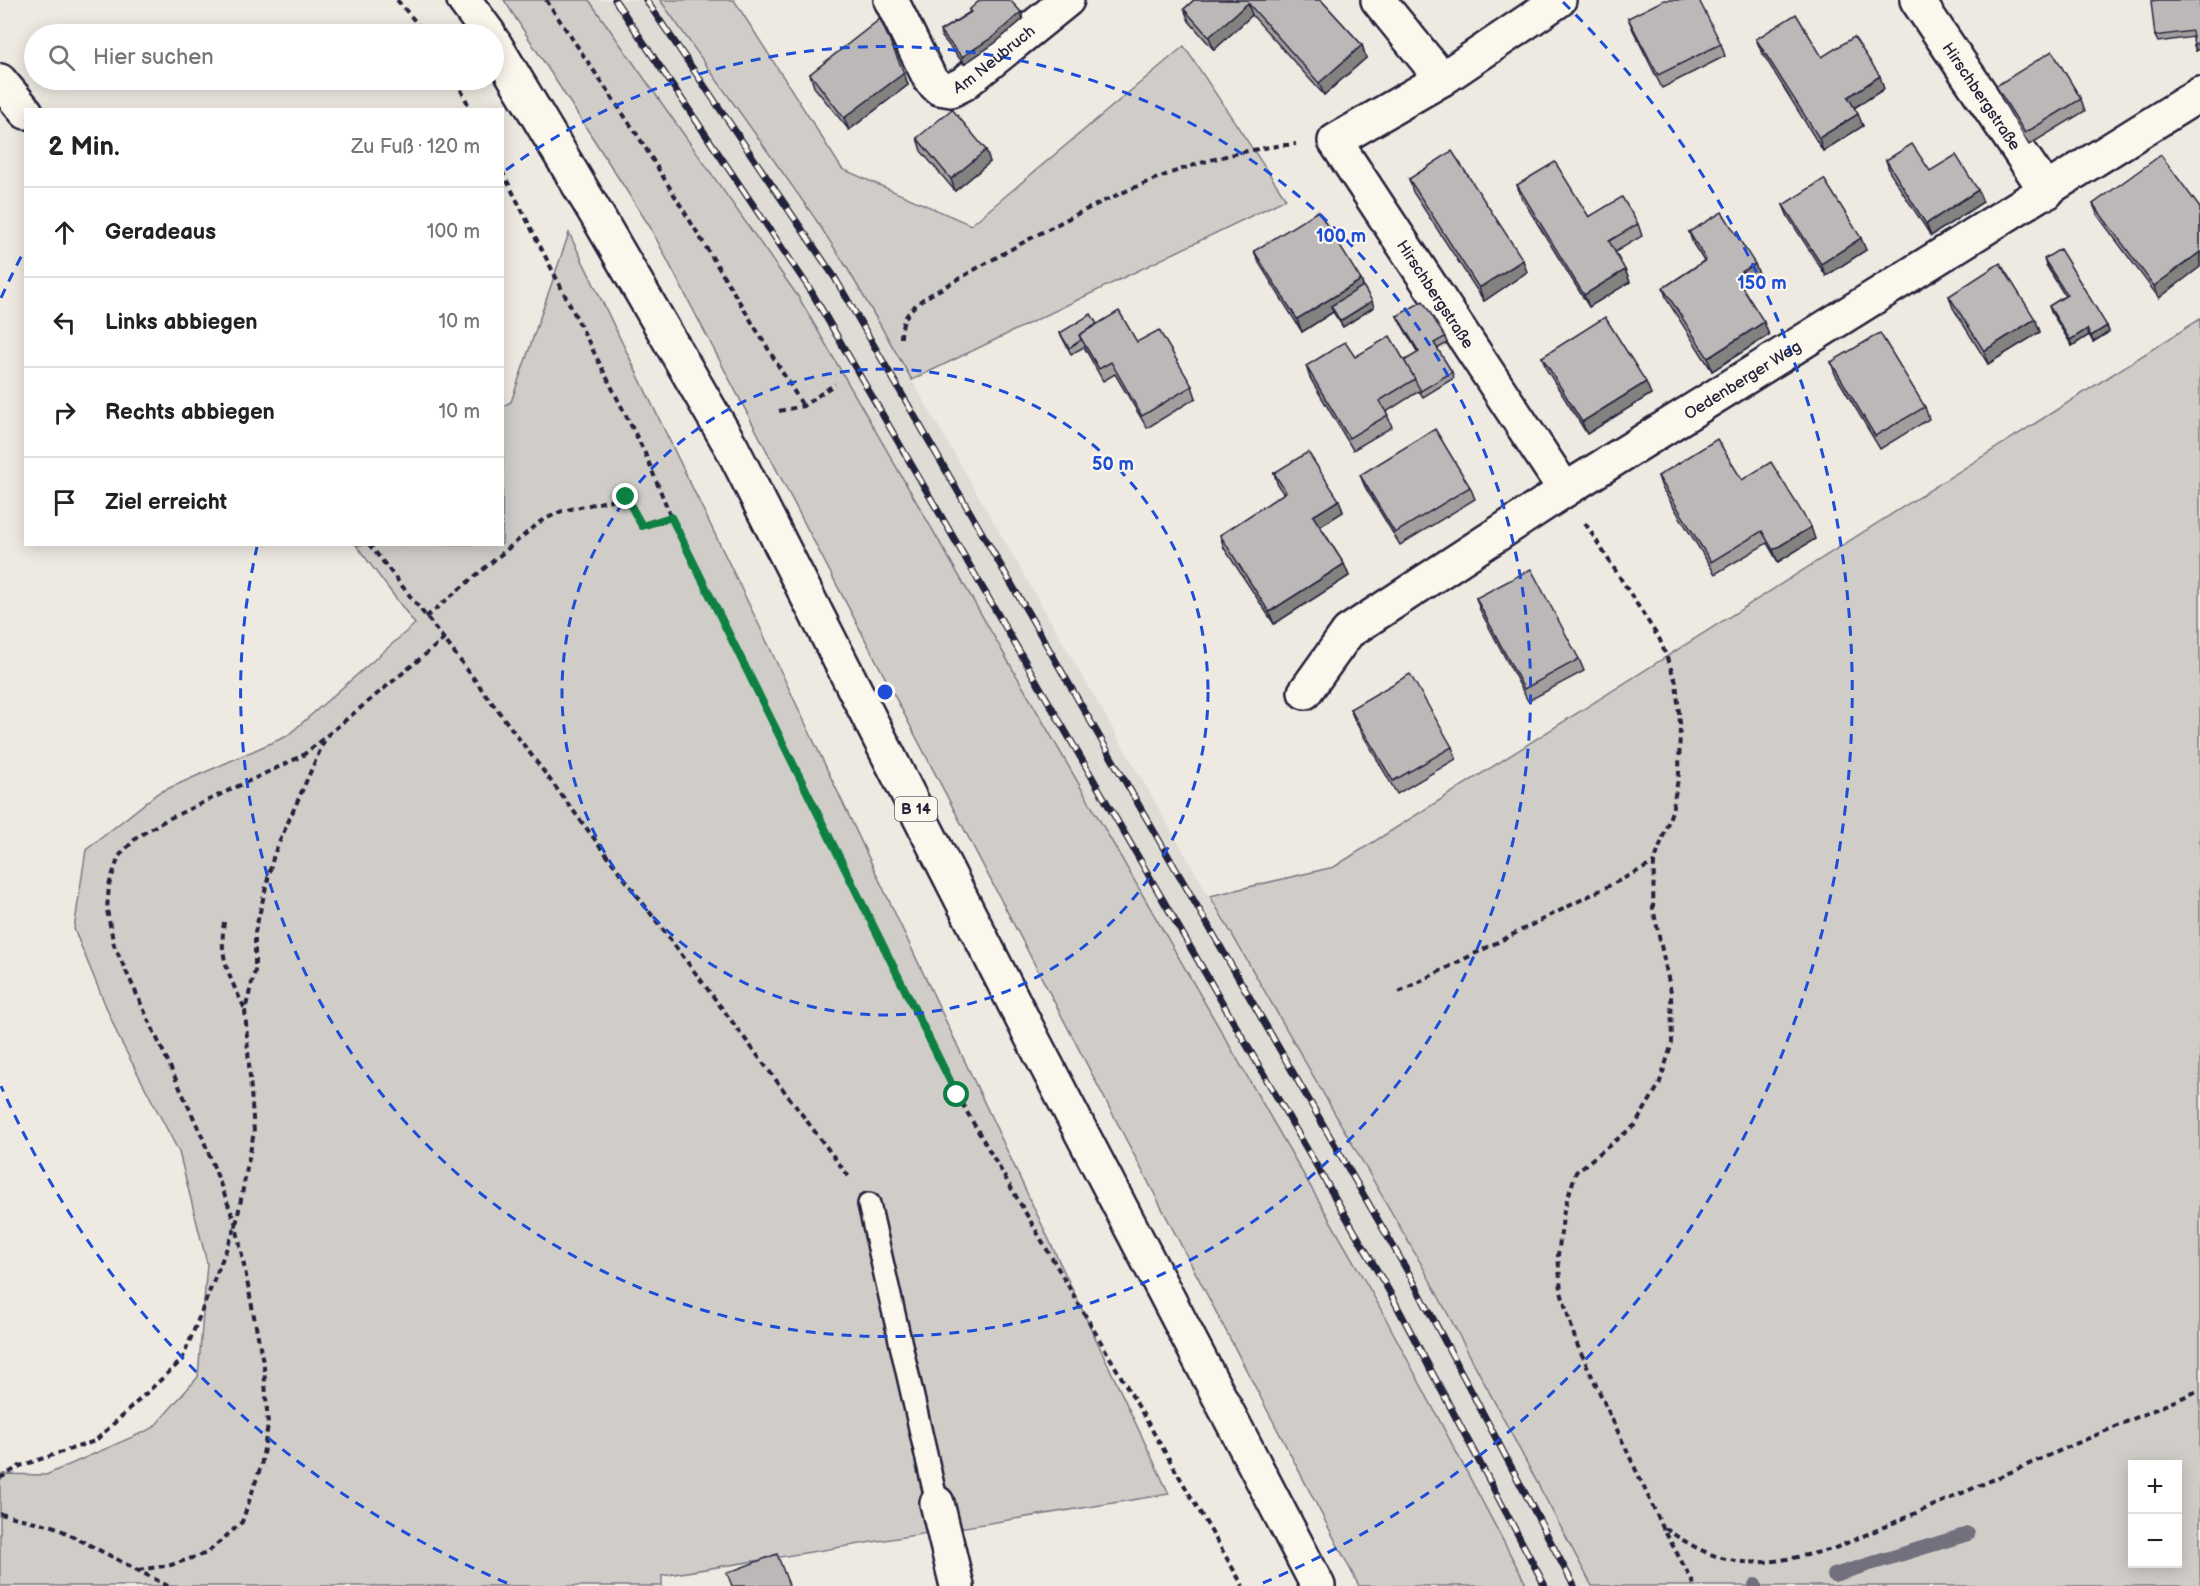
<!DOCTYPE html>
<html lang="de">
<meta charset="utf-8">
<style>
body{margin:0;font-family:"Balsamiq Sans",sans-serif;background:#f6f6f6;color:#222}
.controls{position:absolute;right:18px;bottom:18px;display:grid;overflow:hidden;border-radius:0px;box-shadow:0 3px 15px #0003}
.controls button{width:54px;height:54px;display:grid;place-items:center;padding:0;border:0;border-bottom:2px solid #e0e0e0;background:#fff;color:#222;font:30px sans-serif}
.stop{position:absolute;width:18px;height:18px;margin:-14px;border:4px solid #0b8043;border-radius:50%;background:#fff}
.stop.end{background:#0b8043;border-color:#fff;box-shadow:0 2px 6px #0008}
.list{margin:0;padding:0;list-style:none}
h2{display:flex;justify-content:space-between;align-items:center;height:78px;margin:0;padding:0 24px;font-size:26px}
h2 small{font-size:20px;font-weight:400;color:#767676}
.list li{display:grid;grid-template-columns:39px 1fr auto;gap:18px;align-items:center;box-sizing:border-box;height:90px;padding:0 24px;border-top:2px solid #e0e0e0}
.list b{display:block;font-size:22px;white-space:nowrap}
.list em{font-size:20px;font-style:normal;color:#767676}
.icon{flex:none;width:33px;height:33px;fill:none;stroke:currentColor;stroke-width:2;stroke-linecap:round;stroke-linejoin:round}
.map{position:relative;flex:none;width:2200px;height:1586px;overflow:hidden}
.search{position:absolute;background:#fff;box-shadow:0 3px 15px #0003;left:24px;top:24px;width:480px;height:66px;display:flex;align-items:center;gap:15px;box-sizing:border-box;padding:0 21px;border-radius:33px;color:#767676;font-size:22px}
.panel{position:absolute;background:#fff;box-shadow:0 3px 15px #0003;left:24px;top:108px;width:480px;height:438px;border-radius:0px}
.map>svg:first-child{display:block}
.built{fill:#dfdbd5}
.green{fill:#d0cdc9;stroke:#797882;stroke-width:1.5;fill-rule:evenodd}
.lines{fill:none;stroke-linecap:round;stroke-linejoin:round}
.stream{stroke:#716f7c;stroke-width:14}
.lane-casing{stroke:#22223b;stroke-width:26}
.street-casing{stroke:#22223b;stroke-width:38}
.primary-casing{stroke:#22223b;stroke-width:38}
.path{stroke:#22223b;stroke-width:4;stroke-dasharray:6 4.5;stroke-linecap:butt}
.lane{stroke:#fbf7ec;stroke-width:21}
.street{stroke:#fbf7ec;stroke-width:33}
.primary{stroke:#fbf7ec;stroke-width:33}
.rail-casing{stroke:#22223b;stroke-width:7}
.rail{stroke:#fbf7ec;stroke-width:4.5;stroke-dasharray:14;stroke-linecap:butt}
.wall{fill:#a29e9e;stroke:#22223b;stroke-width:1.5}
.shaded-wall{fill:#848181;stroke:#22223b;stroke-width:1.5}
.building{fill:#bcb8b8;stroke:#22223b;stroke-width:1.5}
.route{stroke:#0b8043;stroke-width:8}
.ring{fill:none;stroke:#1d4ed8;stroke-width:3;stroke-dasharray:10 8}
.labels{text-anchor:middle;stroke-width:4.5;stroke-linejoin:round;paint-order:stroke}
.shield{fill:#fbf7ec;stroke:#636270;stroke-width:1.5}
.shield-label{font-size:15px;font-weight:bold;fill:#22223b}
.street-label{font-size:16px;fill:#22223b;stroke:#fbf7ec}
.centre{fill:#1d4ed8;stroke:#fbf7ec;stroke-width:3}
.ring-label{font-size:18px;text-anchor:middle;font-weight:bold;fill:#1d4ed8;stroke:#fbf7ec;stroke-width:4.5;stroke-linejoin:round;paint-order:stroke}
</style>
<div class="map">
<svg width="2200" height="1586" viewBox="0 0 2200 1586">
<rect width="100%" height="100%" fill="#eeeae2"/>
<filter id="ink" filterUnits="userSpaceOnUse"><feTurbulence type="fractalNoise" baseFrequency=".0167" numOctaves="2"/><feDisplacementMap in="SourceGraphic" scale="12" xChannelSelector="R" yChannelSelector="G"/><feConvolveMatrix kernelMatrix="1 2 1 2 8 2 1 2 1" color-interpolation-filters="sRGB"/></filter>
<g filter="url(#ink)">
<path class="built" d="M 589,0 L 659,0 L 846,266 L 1424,1269 L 1592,1586 L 1527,1586 L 1377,1302 L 799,298 Z"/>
<g class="green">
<path d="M 504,0 L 589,0 L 799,298 L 1377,1302 L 1527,1586 L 1359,1586 L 650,227 Z"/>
<path d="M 660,0 L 734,0 L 842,169 L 971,225 L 1184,46 L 1286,199 L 912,380 L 846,266 L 814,217 Z"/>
<path d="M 569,233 L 758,623 L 1169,1494 L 662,1576 L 662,1586 L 0,1586 L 0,1474 L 46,1475 L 153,1428 L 198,1377 L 207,1263 L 179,1152 L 119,1038 L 74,929 L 86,850 L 158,793 L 287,736 L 415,624 L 356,545 L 502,544 L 503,406 L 511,402 Z"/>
<path d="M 2200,319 L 2200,1586 L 1592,1586 L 1424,1269 L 1210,896 L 1334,867 ZM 2178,1464 L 2178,1564 L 2132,1564 L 2132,1464 Z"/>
</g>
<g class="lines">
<g class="stream">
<path d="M 1834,1575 L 1968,1534"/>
<path d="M 1755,1586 L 1755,1585"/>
</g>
<defs>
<path id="lane" d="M 869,1204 L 937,1503"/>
<g id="street">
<path id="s1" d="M 891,0 L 930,79 L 939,88 L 951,90 L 963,84 L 1067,0"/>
<path d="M 1378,0 L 1442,79"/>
<path id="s2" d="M 1559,0 L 1442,79 L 1335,141 L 1565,490"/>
<path id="s3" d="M 1917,0 L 2047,192"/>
<path d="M 0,81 L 26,112"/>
<path id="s4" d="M 1305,692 L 1348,632 L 1565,490 L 2200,94"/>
<path d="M 937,1503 L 957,1586"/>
</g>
<g id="primary">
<path d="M 464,0 L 489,34"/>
<path d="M 494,43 L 598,217 L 732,448 L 1031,1036 L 1318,1586"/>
</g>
</defs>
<use href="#lane" class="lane-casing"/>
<use href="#street" class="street-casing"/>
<use href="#primary" class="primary-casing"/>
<g class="path">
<path d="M 397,0 L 426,34"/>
<path d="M 546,0 L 640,139 L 803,406"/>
<path d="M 456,80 L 471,110"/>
<path d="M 502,171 L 644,451 L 671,517 L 957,1095 L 1243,1586"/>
<path d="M 901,338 C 901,319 909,310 923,299 C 1037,235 1164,155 1296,144"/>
<path d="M 779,411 L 803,406 L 835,384"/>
<path d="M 1585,523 L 1660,640 L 1676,682 L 1680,723 L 1679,774 L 1672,811 L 1654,863 L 1653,908 L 1671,992 L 1672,1043 L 1659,1085 L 1635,1125 L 1576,1172 L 1564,1210 L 1558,1255 L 1561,1292 L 1576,1342 L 1662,1526 L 1695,1586"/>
<path d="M 369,544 L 444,639 L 849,1177"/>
<path d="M 426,617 L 541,521 L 562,511 L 626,497 L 642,526 L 671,517"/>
<path d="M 224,922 C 219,959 229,976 245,1009"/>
<path d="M 1399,992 L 1654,863"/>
<path d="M 0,1478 L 20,1466 L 95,1441 L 182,1360 L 236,1225 L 254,1132 L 245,1010 L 255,971 L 255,932 L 274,854 L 325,739"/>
<path d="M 0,1514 L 53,1526 L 168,1586"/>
<path d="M 1665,1528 C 1729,1574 1760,1566 1833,1549 L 2200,1390"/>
<path d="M 138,1570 L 171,1565 L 207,1553 L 242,1522 L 261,1466 L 268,1425 L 264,1367 L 236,1225 L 202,1136 L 114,945 L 107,910 L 109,885 L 119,856 L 137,837 L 166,820 L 302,756 L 444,639"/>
</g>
<use href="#lane" class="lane"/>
<use href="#street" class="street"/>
<use href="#primary" class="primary"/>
<defs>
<g id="rail">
<path d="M 615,0 L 811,291 L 1389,1291 L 1545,1586"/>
<path d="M 646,0 L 835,278 L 1412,1279 L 1574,1586"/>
</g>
</defs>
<use href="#rail" class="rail-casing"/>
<use href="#rail" class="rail"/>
</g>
<g class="wall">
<path d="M 1194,0 L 1321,0 L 1362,45 L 1366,58 L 1324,95 L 1252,15 L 1214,50 L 1189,21 L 1184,9 Z"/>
<path d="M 2200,0 L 2200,49 L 2196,51 L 2194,45 L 2193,37 L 2158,42 L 2155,36 Z"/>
<path d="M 969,10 L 1023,19 L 995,43 L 964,64 L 942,37 L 940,31 L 970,12 Z"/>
<path d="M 1628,18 L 1721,44 L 1725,56 L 1662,88 L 1633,30 Z"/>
<path d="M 1756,39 L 1822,57 L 1884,89 L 1854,108 L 1863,126 L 1823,151 L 1761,51 Z"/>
<path d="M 904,73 L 908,85 L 849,130 L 814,87 L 810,74 Z"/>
<path d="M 1996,86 L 2081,99 L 2085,111 L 2029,145 L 2001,98 Z"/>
<path d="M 917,138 L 990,162 L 955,191 L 921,151 Z"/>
<path d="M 1886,160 L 1983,202 L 1931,236 L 1890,173 Z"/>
<path d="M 1409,179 L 1527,272 L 1484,301 L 1413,192 Z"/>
<path d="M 1517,185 L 1589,217 L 1638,224 L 1642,236 L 1615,252 L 1625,270 L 1630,282 L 1589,307 L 1521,197 Z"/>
<path d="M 2093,204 L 2200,208 L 2200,267 L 2159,298 L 2098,216 Z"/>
<path d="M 1783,205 L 1866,250 L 1826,276 L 1788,217 Z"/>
<path d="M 1689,232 L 1760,276 L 1742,287 L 1769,335 L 1712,371 L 1667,300 L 1663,288 L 1704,261 L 1693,244 Z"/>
<path d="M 1254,251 L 1361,280 L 1363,286 L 1374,307 L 1343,327 L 1333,312 L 1302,332 L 1259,263 Z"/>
<path d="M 2044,259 L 2107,326 L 2109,332 L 2093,342 L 2089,335 L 2072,346 L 2051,312 L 2049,306 L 2065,296 L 2046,265 Z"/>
<path d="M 1949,296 L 2035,319 L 2040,332 L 1988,364 L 1953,308 Z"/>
<path d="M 1397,316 L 1445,337 L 1447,343 L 1437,349 L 1452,372 L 1454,378 L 1423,397 L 1419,391 L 1386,412 L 1392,427 L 1353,450 L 1310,378 L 1306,366 L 1355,357 L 1404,361 L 1418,353 L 1400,322 Z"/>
<path d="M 1097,324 L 1137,342 L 1192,386 L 1196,398 L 1147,428 L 1115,374 L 1103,381 L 1084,347 L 1071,354 L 1063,339 L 1060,333 Z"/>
<path d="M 1542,357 L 1651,394 L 1587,434 L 1546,369 Z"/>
<path d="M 1831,362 L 1925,407 L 1929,419 L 1880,449 L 1835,374 Z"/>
<path d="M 1274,473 L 1339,500 L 1343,512 L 1320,526 L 1344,564 L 1349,576 L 1274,624 L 1224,548 L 1220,535 L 1284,494 L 1278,486 Z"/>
<path d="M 1360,475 L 1470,487 L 1475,499 L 1400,545 L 1365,487 Z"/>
<path d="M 1658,476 L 1742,480 L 1815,539 L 1778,562 L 1767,543 L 1715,574 L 1662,488 Z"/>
<path d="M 1476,598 L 1579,659 L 1584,671 L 1528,701 L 1480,610 Z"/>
<path d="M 1350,709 L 1452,747 L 1456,759 L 1397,794 L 1355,721 Z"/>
</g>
<g class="shaded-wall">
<path d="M 1248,3 L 1252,15 L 1214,50 L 1209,37 Z"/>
<path d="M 1021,12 L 1023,19 L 995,43 L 964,64 L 962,57 Z"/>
<path d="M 2200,41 L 2200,49 L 2196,51 L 2194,45 Z"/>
<path d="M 1362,45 L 1366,58 L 1324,95 L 1319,83 Z"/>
<path d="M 904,73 L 908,85 L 849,130 L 844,118 Z"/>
<path d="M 1880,76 L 1884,89 L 1852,109 L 1848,97 Z"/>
<path d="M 1858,114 L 1863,126 L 1823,151 L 1819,138 Z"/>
<path d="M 986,150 L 990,162 L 955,191 L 951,179 Z"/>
<path d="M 1978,190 L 1983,202 L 1931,236 L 1926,224 Z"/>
<path d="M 1861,238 L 1866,250 L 1826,276 L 1821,264 Z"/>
<path d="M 2200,252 L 2200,267 L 2159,298 L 2154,286 Z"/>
<path d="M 1523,260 L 1527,272 L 1484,301 L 1479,288 Z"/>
<path d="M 1755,264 L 1760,276 L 1740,289 L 1735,276 Z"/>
<path d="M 1625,270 L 1630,282 L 1589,307 L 1584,295 Z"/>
<path d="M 1361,280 L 1365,292 L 1331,306 L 1333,312 L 1302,332 L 1297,319 Z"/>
<path d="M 1372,301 L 1374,307 L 1343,327 L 1340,321 Z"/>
<path d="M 2035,319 L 2040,332 L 1988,364 L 1984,351 Z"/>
<path d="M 1764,322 L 1769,335 L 1712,371 L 1708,358 Z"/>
<path d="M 2107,326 L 2109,332 L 2093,342 L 2091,336 Z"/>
<path d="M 2087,329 L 2089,335 L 2072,346 L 2070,340 Z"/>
<path d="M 1646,382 L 1651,394 L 1587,434 L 1582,422 Z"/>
<path d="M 1339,500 L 1343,512 L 1318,528 L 1313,516 Z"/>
<path d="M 1811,527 L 1815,539 L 1778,562 L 1773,550 Z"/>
<path d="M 1344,564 L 1349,576 L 1274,624 L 1269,612 Z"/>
</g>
<g class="building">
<path d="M 980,0 L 1010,0 L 1021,12 L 993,37 L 962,57 L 940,31 L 971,12 L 969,10 Z"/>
<path d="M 1194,0 L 1321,0 L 1362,45 L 1319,83 L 1248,3 L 1209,37 L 1184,9 Z"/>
<path d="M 1664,0 L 1699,0 L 1721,44 L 1658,75 L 1628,18 Z"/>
<path d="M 2158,0 L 2200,0 L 2200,41 L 2194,45 L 2192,31 L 2155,36 L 2151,1 Z"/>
<path d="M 1796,14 L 1822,57 L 1854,37 L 1880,76 L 1848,97 L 1858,114 L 1819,138 L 1756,39 Z"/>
<path d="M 880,19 L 904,73 L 844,118 L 810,74 Z"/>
<path d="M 2052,51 L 2081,99 L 2025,133 L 1996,86 Z"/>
<path d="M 952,109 L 986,150 L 951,179 L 917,138 Z"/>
<path d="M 1912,144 L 1930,171 L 1956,155 L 1978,190 L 1926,224 L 1886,160 Z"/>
<path d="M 1452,151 L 1523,260 L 1479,288 L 1409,179 Z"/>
<path d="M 2161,155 L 2200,208 L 2200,252 L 2154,286 L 2093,204 Z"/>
<path d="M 1555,162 L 1589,217 L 1622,197 L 1638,224 L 1609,241 L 1625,270 L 1584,295 L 1517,185 Z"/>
<path d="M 1824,179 L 1861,238 L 1821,264 L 1783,205 Z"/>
<path d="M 1318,211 L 1361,280 L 1297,319 L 1254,251 Z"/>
<path d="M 1722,212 L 1755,264 L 1735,276 L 1764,322 L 1708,358 L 1663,288 L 1706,260 L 1689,232 Z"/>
<path d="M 2060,249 L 2107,326 L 2091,336 L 2087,329 L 2070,340 L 2049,306 L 2067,295 L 2044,259 Z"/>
<path d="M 2000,263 L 2035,319 L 1984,351 L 1949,296 Z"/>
<path d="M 1363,286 L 1372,301 L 1340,321 L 1331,306 Z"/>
<path d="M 1423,301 L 1445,337 L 1434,343 L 1452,372 L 1421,391 L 1404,361 L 1419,352 L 1397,316 Z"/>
<path d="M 1119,311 L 1137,342 L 1159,330 L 1192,386 L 1142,416 L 1111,362 L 1099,369 L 1079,335 Z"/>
<path d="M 1091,314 L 1097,324 L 1079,335 L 1081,340 L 1069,348 L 1060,333 Z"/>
<path d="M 1605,317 L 1646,382 L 1582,422 L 1542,357 Z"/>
<path d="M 1880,333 L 1925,407 L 1875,436 L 1831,362 Z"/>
<path d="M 1390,336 L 1415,379 L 1379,401 L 1388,415 L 1349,438 L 1306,366 L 1345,342 L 1355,357 Z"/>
<path d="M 1435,429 L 1470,487 L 1395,533 L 1360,475 Z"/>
<path d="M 1717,439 L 1742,480 L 1771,462 L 1811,527 L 1773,550 L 1762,531 L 1711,562 L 1658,476 Z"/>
<path d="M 1308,452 L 1339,500 L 1313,516 L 1344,564 L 1269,612 L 1220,535 L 1286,492 L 1274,473 Z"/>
<path d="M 1531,569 L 1579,659 L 1524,689 L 1476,598 Z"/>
<path d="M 1410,674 L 1452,747 L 1393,781 L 1350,709 Z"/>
<path d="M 777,1554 L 789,1585 L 786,1586 L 732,1586 L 727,1573 Z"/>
</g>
</g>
<g class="lines" filter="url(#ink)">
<path class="route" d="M 626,497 L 642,526 L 671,517 L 957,1095"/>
</g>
<g class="ring">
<circle cx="885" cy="692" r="323"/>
<path d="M506 170A645 645 0 1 1 257 547"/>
<path d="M507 1583A968 968 0 0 1 1 1086M1 298A968 968 0 0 1 23 253M1563 2A968 968 0 0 1 1263 1583"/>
</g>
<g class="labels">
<rect class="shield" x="895" y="797" width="42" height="24" rx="4.5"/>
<g class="shield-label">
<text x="916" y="814">B 14</text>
</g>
<g class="street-label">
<text dy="6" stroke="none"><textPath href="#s1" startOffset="166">Am Neubruch</textPath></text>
<text dy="6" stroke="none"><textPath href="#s3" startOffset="116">Hirschbergstraße</textPath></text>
<text dy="6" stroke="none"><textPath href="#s2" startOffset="448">Hirschbergstraße</textPath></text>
<text dy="6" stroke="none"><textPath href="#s4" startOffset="542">Oedenberger Weg</textPath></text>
</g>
</g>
<circle cx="885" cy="692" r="9" class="centre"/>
<g class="ring-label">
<text x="1341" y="242">100 m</text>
<text x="1762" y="289">150 m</text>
<text x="1113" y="470">50 m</text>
</g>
</svg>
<div class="controls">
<button>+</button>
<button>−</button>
</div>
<div class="stop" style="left:957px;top:1095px"></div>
<div class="stop end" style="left:626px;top:497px"></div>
<div class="search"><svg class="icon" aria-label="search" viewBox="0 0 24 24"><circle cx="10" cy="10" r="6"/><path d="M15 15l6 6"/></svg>Hier suchen</div>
<section class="panel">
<h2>2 Min.<small>Zu Fuß · 120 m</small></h2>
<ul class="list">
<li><svg class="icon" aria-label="ahead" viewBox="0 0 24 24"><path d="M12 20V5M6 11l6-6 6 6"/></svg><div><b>Geradeaus</b></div><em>100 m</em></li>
<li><svg class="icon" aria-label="left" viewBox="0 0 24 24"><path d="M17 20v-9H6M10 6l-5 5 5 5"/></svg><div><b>Links abbiegen</b></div><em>10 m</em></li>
<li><svg class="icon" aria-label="right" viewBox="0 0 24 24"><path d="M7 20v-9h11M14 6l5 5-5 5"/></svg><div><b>Rechts abbiegen</b></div><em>10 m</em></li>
<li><svg class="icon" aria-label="arrive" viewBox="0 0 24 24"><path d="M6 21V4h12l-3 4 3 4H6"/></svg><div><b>Ziel erreicht</b></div></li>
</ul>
</section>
</div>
